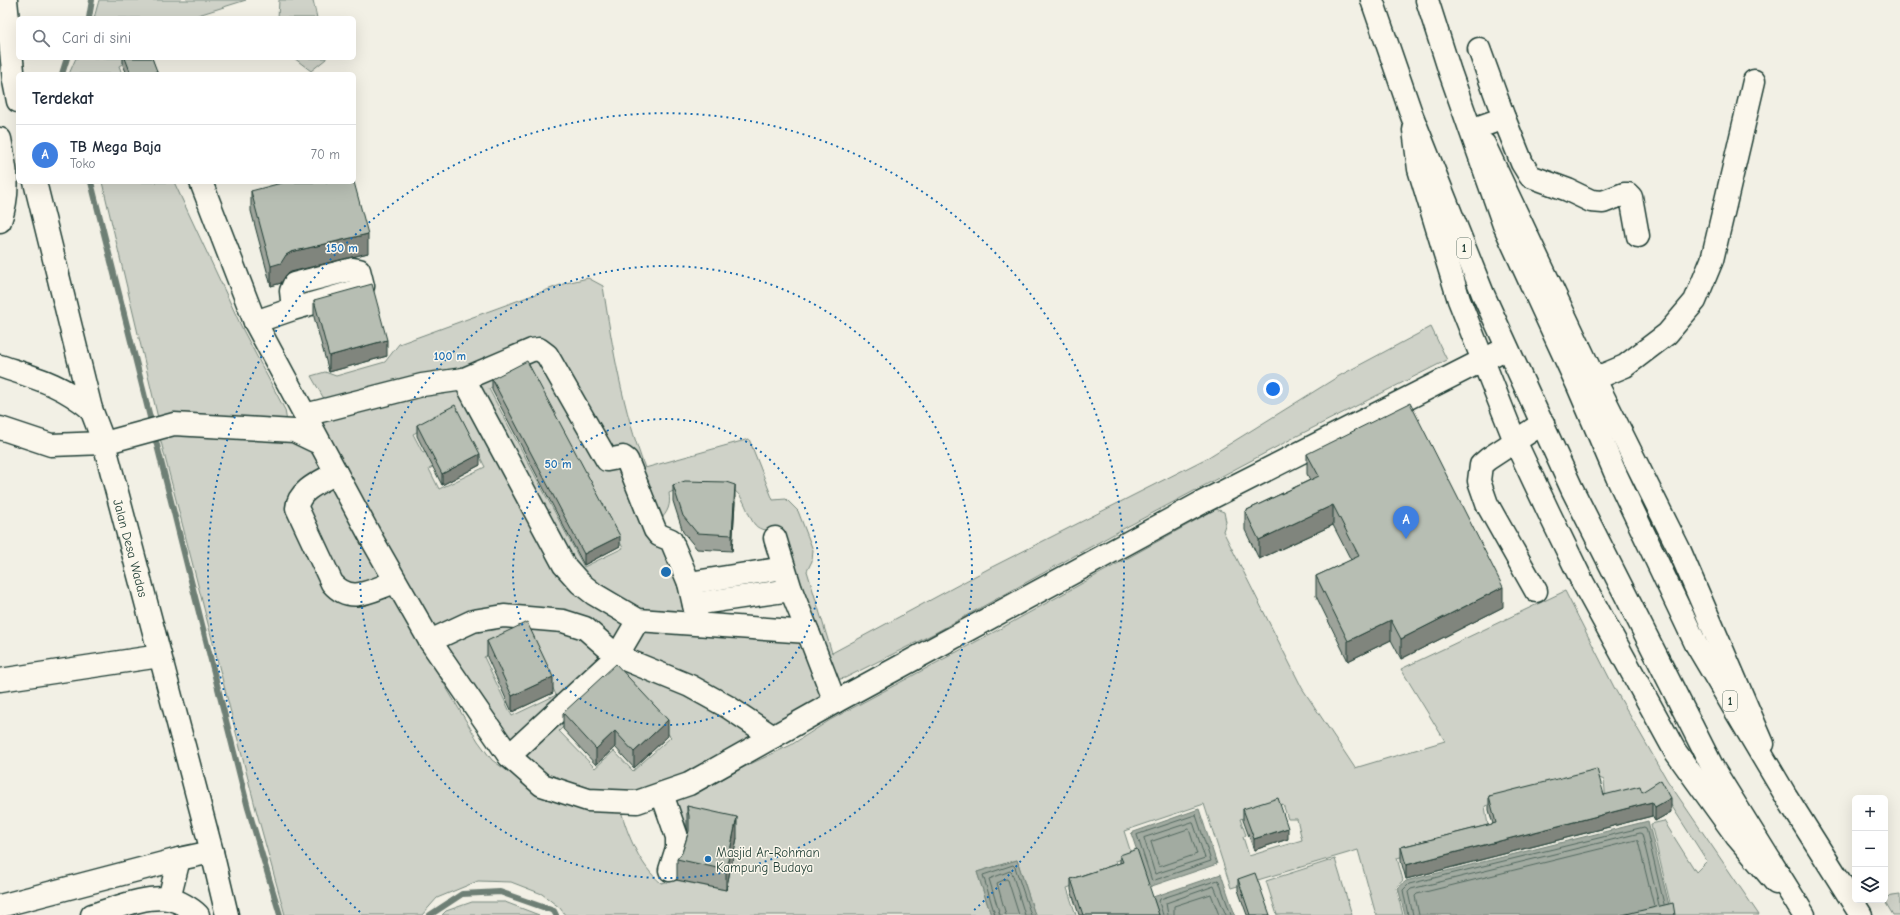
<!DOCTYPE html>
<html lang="id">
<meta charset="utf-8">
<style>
body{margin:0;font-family:"Comic Neue",sans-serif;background:#f2f2f3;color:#1f2937}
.controls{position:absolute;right:12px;bottom:12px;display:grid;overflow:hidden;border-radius:6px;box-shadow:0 4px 16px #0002}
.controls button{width:36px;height:36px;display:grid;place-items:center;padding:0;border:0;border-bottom:1px solid #e0e1e3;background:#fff;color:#1f2937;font:20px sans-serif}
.you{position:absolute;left:1273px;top:389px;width:14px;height:14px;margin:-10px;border:3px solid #fff;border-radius:50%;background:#1a73e8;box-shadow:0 0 0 6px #1a73e833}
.badge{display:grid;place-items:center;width:26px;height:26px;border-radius:50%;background:#1f6fb2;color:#fff;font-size:13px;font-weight:700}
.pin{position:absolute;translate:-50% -33px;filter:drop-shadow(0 1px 2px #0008)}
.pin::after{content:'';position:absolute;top:21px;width:14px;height:12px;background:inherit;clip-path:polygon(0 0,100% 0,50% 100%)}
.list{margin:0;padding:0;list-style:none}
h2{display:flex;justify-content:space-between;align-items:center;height:52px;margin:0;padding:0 16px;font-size:17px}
h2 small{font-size:13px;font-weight:400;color:#747a83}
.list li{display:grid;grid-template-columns:26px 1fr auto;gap:12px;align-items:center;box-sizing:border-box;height:60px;padding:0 16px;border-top:1px solid #e0e1e3}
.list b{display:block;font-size:15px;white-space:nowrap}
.list p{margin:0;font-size:13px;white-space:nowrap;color:#747a83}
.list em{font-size:13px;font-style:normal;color:#747a83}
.icon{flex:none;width:22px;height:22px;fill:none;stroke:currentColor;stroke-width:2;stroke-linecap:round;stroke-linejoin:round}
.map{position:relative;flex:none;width:1900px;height:915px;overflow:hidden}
.search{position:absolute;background:#fff;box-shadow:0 4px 16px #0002;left:16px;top:16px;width:340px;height:44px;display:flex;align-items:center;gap:10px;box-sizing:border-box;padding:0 14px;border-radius:6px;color:#747a83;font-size:15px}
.panel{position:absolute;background:#fff;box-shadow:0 4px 16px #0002;left:16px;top:72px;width:340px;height:112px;border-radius:6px}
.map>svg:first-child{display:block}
.green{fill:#cfd2c8;stroke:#77887e;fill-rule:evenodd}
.water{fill:#a2aba1;stroke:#6e7f75}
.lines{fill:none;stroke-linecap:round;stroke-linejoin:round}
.shore{stroke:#536960;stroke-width:1}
.stream{stroke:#6e7f75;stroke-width:6}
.minor-casing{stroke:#1f3d34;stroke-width:25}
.major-casing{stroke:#1f3d34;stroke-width:25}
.minor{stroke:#fbf7ec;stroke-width:22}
.major{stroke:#fbf7ec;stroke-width:22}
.wall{fill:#9da39a;stroke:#1f3d34}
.shaded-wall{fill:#80857d;stroke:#1f3d34}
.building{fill:#b7beb3;stroke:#1f3d34}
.ring{fill:none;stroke:#1f6fb2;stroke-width:2;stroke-dasharray:2 4}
.poi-dot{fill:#1f6fb2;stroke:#fbf7ec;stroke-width:1.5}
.labels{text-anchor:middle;stroke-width:3;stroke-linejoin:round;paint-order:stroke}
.shield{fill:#fbf7ec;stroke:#61756b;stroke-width:1}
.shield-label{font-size:12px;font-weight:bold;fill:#1f3d34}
.street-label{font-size:13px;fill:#1f3d34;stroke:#fbf7ec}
.poi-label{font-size:13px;fill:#1f3d34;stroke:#fbf7ec;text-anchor:start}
.centre{fill:#1f6fb2;stroke:#fbf7ec;stroke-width:2}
.ring-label{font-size:12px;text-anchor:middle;font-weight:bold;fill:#1f6fb2;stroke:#fbf7ec;stroke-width:3;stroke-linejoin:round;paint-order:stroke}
</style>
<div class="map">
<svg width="1900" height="915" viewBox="0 0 1900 915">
<rect width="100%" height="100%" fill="#f2f0e5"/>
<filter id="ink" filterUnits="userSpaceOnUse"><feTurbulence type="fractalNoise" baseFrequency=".025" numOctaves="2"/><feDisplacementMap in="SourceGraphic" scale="8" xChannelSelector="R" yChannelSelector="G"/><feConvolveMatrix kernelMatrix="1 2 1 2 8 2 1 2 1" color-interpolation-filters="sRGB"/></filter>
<g filter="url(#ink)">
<g class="green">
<path d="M 99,0 L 246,0 L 189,18 L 94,18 Z"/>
<path d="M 279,0 L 313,0 L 317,18 L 278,18 Z"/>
<path d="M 76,58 L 131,58 L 119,66 L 122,74 L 69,74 Z"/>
<path d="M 294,58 L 326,58 L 326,59 L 311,71 Z"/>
<path d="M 102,182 L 174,182 L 243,330 L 285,410 L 287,422 L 158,418 Z"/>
<path d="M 588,278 L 603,286 C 612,347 623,410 645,468 L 749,439 L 773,500 L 786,499 L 798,511 L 813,550 L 812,561 L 807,571 L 832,653 L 988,569 L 1207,458 L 1339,376 L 1431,327 L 1447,360 L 1297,436 L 1121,530 L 935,633 L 845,678 L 831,681 L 777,528 C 751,536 752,516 742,499 C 740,495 736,492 733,489 L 685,486 L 669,493 C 671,505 668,512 660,520 L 610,454 L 550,350 L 327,404 L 311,376 L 325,372 L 336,376 L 385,362 L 399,344 L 566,283 Z"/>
<path d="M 537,352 L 623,462 L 662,541 L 693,618 L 640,616 L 585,583 L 468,380 ZM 529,369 L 623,548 L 584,567 L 489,389 Z"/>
<path d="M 446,388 L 461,392 L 561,573 L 632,622 L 616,650 L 563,616 L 432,633 L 321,428 L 323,422 L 360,408 ZM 457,411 L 485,467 L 439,489 L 429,469 L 442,462 L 435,448 L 423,453 L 413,434 Z"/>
<path d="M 159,434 L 300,439 L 317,447 L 329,471 L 303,490 L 328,588 L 387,593 L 392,596 L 478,741 L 492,760 L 527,785 L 621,810 C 627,835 641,867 661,883 L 675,880 L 726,890 L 687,827 L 675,802 L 678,799 L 699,792 L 746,766 L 791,745 L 830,720 L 1007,625 L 1216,509 L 1224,512 L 1226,522 L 1223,531 L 1302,688 L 1355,768 L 1445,741 L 1401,669 L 1565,591 L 1616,691 L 1667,780 L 1759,915 L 1673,915 L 1651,824 L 1664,821 L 1696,872 L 1707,861 L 1662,791 L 1606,802 L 1604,780 L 1593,775 L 1485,806 L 1489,832 L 1397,858 L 1403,880 L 1396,888 L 1403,915 L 1376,915 L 1358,850 L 1231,888 L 1204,804 L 1124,831 L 1132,856 L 1115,861 L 1118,869 L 1067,888 L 1076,915 L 1035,915 L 1017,860 L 977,872 L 991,915 L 565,915 L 560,908 L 542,894 L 511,882 L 478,881 L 437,898 L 422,915 L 285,915 L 255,806 ZM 1283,804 L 1288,819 L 1297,819 L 1302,840 L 1249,856 L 1243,837 L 1246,835 L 1240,819 Z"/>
<path d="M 334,476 L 390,580 L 346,589 L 302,497 Z"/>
<path d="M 639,622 L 806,637 L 828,698 L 773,732 L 621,655 Z"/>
<path d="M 561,624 L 612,656 L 510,750 L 436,642 L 476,625 ZM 529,635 L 556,695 L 512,716 L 484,657 Z"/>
<path d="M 619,661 L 765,736 L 687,778 L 629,797 L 544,781 L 515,756 ZM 614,677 L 671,737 L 633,771 L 614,751 L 595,768 L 559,731 Z"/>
<path d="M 1335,859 L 1352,915 L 1277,915 L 1266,881 Z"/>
<path d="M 1900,895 L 1900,915 L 1893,915 L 1884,900 L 1885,897 Z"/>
<path d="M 472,902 L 505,902 L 539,915 L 442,915 L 446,911 Z"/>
</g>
<g class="water">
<path d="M 1199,809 L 1217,864 L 1149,887 L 1131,833 Z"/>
<path d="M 1648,821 L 1671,913 L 1661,915 L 1405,915 L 1398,888 L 1406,881 Z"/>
<path d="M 1017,860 L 1035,915 L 991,915 L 977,872 Z"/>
<path d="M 1221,874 L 1235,915 L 1159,915 L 1153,897 Z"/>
</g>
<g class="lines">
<g class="shore">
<path d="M 1196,815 L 1211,861 L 1152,881 L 1137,835 Z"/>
<path d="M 1193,822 L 1205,858 L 1155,874 L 1144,838 Z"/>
<path d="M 1189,829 L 1197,854 L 1159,867 L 1151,842 Z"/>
<path d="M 995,915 L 983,875 L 1013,865 L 1015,867 L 1031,915"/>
<path d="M 1000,915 L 989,879 L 1010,871 L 1012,873 L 1025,915"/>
<path d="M 1006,915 L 997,883 L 1006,879 L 1008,880 L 1019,915"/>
<path d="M 1163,915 L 1159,902 L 1160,899 L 1218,880 L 1219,881 L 1231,915"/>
<path d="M 1168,915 L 1166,903 L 1214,886 L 1226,915"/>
<path d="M 1174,915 L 1174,906 L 1211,894 L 1219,915"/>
<path d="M 1408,915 L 1403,890 L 1409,884 L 1644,827 L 1646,828 L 1664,904"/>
<path d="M 1413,915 L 1408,892 L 1411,889 L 1640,833 L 1642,834 L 1659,905"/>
<path d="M 1419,915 L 1415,896 L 1417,894 L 1636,840 L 1638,841 L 1654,906"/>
</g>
<g class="stream">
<path d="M 89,18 L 92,0"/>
<path d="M 62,74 L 67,58"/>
<path d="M 91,182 L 248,808 L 280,915"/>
<path d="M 430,915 L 462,894 L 500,892 L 554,911 L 556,915"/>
</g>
<defs>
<g id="minor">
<path d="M 1479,49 L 1504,118"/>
<path d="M 1476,128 L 1504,118 L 1522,163 L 1530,176 L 1568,190 L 1591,201 L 1603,202 L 1624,194 L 1628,194 L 1631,197 L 1638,236"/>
<path d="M 1414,130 L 1419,169 L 1459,300 L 1515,441 L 1549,513 L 1583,583 L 1675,751 L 1737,837 L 1776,883"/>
<path d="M 0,139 C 6,171 11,190 0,221"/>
<path d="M 1484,144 L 1595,380 L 1679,549 L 1763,744"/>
<path d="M 201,182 L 255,322 L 374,543 L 430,641 L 509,756 L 542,785 L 588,800 L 637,802 L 689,784 L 835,702 L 1201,503 L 1507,348"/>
<path d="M 255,322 L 293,309 L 356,291 L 363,286 L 359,270 L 353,269 L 294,284 L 291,291 L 293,309"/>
<path d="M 0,366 C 36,378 61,384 91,409"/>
<path d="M 464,379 L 532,350 L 539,349 L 547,355 L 607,460 L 623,457 L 627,460 L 655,530 L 659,535 L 671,540 L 689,583 L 698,623"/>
<path d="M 1582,384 L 1625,366 L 1667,334 L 1695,301 L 1712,260 L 1754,81"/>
<path d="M 305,415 L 422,385 L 464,379 L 564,565 L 580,583 L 594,594 L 638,620 L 808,632 L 835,702"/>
<path d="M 0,428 L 51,445 L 104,443 L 174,424 L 294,431 L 319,443"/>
<path d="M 336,473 C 322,481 298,490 297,508 L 332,583 C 351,605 371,590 395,582"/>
<path d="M 775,538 L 791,590 L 808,632"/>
<path d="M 689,583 L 784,568"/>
<path d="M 1536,591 L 1487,504 L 1479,481 L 1481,465 L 1488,459 L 1543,423"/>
<path d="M 694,604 L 791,590"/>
<path d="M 430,641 L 473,621 L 504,616 L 563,621 L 585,628 L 617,656 L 690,686 L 728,707 L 773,737"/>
<path d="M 0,680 L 160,656"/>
<path d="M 509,756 L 617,656 L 638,620"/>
<path d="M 662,794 L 677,837 L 677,848 L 670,870"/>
<path d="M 169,899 L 179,859"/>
<path d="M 0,906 L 179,859 L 212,852"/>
<path d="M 92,915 C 113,909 146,895 168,899 C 178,900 192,909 198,915"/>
</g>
<g id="major">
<path d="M 6,0 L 14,81 L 18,101"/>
<path d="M 1372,0 L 1412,116 L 1483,294 L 1572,489 L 1714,770 L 1804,915"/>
<path d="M 1427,0 L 1450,72 L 1504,225 L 1578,386 L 1617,477 L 1696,644 L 1786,796 L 1861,915"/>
<path d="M 35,182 L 91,409 L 104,443 L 212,852 L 227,915"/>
</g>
</defs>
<use href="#minor" class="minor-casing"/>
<use href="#major" class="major-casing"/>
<use href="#minor" class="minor"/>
<use href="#major" class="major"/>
</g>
<g class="wall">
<path d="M 123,58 L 152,58 L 157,74 L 127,74 L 123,65 Z"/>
<path d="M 251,191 L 368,253 L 291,272 L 286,275 L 281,283 L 271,286 L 251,211 Z"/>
<path d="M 314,300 L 387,356 L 329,372 L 314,317 Z"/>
<path d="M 492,379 L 620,546 L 584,565 L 492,390 Z"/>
<path d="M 417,425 L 480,465 L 442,485 L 417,436 Z"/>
<path d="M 1307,454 L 1503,607 L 1401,659 L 1391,640 L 1348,661 L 1316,596 L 1316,576 L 1351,560 L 1333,525 L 1259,559 L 1245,530 L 1245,511 L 1310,480 L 1307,474 Z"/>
<path d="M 673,485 L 735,502 L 732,551 L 697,549 L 683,532 L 673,501 Z"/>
<path d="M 487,641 L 553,693 L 512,712 L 487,657 Z"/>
<path d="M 563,713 L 668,736 L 634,768 L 615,747 L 596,765 L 563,729 Z"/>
<path d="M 1642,792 L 1671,812 L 1655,821 L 1652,816 L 1406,879 L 1401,861 L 1401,847 L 1493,824 L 1489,810 L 1489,796 L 1604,795 Z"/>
<path d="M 687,806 L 737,838 L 726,890 L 677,880 L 677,859 L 682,853 L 688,833 L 687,827 Z"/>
<path d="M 1243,809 L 1288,839 L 1254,850 L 1243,820 Z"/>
<path d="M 1120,855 L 1159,915 L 1079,915 L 1071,890 L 1071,879 L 1120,863 Z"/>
<path d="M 1238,879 L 1270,915 L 1247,915 L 1238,890 Z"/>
</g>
<g class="shaded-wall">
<path d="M 157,71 L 157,74 L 151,74 Z"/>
<path d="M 368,234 L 368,253 L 291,272 L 286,275 L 281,283 L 271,286 L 271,266 L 286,255 L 291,252 Z"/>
<path d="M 387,340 L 387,356 L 329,372 L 329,356 Z"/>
<path d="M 480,454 L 480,465 L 442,485 L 442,474 Z"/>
<path d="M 735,485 L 735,502 L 732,551 L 732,535 Z"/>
<path d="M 1333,505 L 1333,525 L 1259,559 L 1259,540 Z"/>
<path d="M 620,536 L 620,546 L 584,565 L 584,554 Z"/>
<path d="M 1503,587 L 1503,607 L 1401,659 L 1401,639 Z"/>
<path d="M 1391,620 L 1391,640 L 1348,661 L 1348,641 Z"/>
<path d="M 553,677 L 553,693 L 512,712 L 512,696 Z"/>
<path d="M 668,720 L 668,736 L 634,768 L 634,752 Z"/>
<path d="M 615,731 L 615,747 L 596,765 L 596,749 Z"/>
<path d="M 1671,798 L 1671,812 L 1655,821 L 1655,807 Z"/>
<path d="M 1652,802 L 1652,816 L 1406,879 L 1406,865 Z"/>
<path d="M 737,817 L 737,838 L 726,890 L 726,870 Z"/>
<path d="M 1288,828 L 1288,839 L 1254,850 L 1254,839 Z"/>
</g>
<g class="building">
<path d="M 125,58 L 152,58 L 157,71 L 151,74 L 131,74 Z"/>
<path d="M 285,182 L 354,182 L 368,234 L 291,252 L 286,255 L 281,263 L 271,266 L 251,191 Z"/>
<path d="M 372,284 L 387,340 L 329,356 L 314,300 Z"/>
<path d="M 527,361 L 620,536 L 584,554 L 492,379 Z"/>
<path d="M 1410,403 L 1503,587 L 1401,639 L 1391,620 L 1348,641 L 1316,576 L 1359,556 L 1333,505 L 1259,540 L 1245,511 L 1319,476 L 1307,454 Z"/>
<path d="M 455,405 L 480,454 L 442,474 L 417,425 Z"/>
<path d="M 685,481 L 726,482 L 735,485 L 732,535 L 697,533 L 683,516 L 673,485 Z"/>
<path d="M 527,622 L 553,677 L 512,696 L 487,641 Z"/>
<path d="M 616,664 L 668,720 L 634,752 L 615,731 L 596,749 L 563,713 Z"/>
<path d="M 1597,769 L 1604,795 L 1640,786 L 1642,792 L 1661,780 L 1671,798 L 1655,807 L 1652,802 L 1406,865 L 1401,847 L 1496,823 L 1489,796 Z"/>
<path d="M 1278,798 L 1288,828 L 1254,839 L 1243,809 Z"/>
<path d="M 687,806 L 737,817 L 726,870 L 677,859 L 682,853 L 689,831 L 689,816 Z"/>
<path d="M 1137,849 L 1159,915 L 1083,915 L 1071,879 L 1123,862 L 1120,855 Z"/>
<path d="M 1255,873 L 1270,915 L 1250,915 L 1238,879 Z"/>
<path d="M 1673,903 L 1675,915 L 1622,915 Z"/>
</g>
</g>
<g class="ring">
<circle cx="666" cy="572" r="153"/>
<circle cx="666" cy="572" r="306"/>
<path d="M360 912A458 458 0 1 1 972 912"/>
</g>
<circle class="poi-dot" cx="708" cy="859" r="4"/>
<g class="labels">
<g class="shield">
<rect x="1457" y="238" width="14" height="20" rx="3"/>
<rect x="1723" y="691" width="14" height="20" rx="3"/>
</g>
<g class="shield-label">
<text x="1464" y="252">1</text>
<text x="1730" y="705">1</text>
</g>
<g class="street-label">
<text transform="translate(131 548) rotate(75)" y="5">Jalan Desa Wadas</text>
</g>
<g class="poi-label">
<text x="716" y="857">Masjid Ar-Rohman<tspan x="716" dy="15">Kampung Budaya</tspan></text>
</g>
</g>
<circle cx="666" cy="572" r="6" class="centre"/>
<g class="ring-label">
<text x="342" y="252">150 m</text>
<text x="450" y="360">100 m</text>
<text x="558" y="468">50 m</text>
</g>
</svg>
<div class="controls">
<button>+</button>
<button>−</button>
<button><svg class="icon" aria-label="layers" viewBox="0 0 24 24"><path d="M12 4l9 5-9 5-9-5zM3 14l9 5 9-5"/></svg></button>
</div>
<div class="you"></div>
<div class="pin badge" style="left:1406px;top:539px;background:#3f7fe0">A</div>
<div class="search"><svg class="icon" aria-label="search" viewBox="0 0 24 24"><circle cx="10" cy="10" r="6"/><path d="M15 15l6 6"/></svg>Cari di sini</div>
<section class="panel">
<h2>Terdekat<small></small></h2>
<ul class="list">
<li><span class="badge" style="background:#3f7fe0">A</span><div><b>TB Mega Baja</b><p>Toko</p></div><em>70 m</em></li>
</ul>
</section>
</div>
